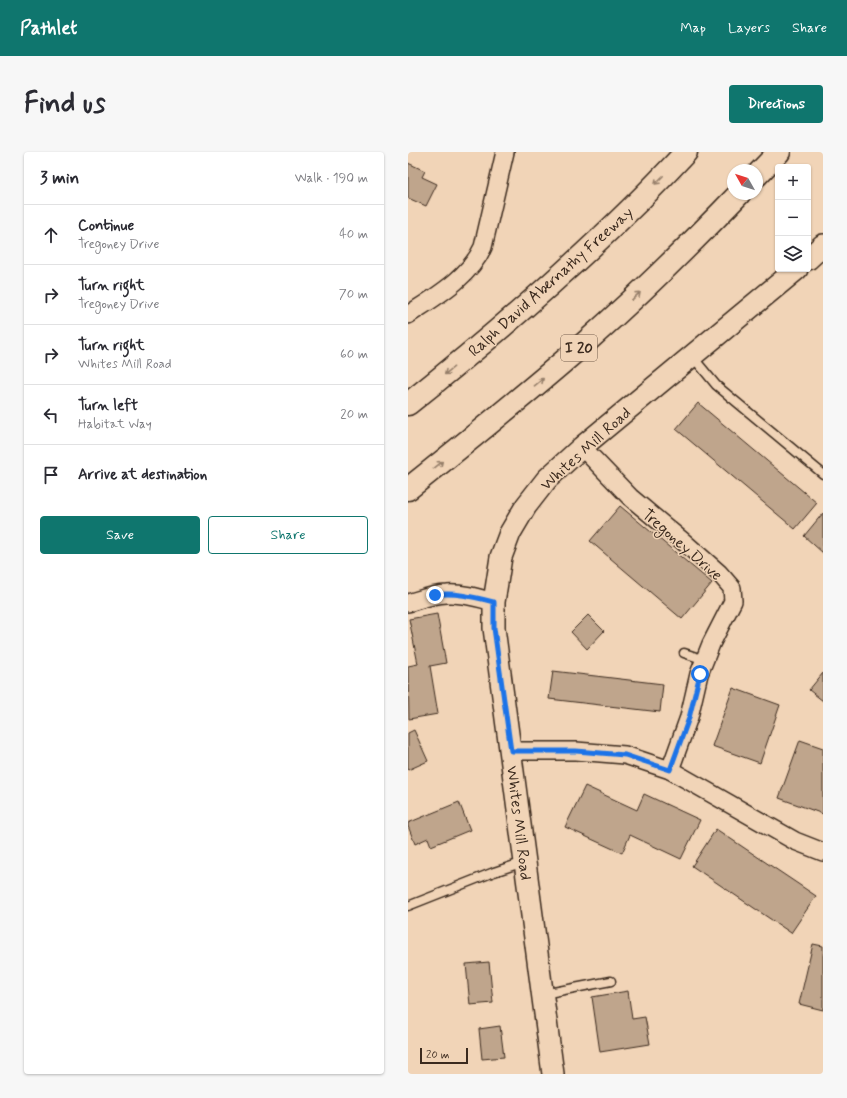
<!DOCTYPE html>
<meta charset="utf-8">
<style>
body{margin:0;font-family:Mynerve,sans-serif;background:#f7f7f7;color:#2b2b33}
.controls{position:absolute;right:12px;top:12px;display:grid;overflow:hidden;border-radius:4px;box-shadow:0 1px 3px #0004}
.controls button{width:36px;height:36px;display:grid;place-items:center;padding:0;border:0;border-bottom:1px solid #e1e1e2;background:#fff;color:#2b2b33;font:20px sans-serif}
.compass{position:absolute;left:319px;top:12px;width:36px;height:36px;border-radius:50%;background:#fff;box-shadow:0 1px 3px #0004;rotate:309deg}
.scale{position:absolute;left:12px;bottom:10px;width:48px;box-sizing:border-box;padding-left:4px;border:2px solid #3b2a1e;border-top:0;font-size:11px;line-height:14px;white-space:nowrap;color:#3b2a1e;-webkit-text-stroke:3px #f1d4b7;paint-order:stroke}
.stop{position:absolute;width:12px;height:12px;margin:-9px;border:3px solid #1a73e8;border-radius:50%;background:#fff}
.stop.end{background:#1a73e8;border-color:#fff;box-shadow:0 1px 4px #0008}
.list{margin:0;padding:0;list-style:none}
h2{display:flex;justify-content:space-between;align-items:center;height:52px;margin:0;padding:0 16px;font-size:17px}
h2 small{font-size:13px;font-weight:400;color:#7c7c81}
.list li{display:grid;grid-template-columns:26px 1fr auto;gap:12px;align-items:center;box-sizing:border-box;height:60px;padding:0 16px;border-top:1px solid #e1e1e2}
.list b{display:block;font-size:15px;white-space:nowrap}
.list p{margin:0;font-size:13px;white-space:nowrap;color:#7c7c81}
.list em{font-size:13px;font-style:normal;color:#7c7c81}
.actions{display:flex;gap:8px;padding:12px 16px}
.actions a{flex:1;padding:9px 0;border:1px solid #0f766e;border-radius:4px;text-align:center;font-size:14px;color:#0f766e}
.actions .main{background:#0f766e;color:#fff}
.icon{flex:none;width:22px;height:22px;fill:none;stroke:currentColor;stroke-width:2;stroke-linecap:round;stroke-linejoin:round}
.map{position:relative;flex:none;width:415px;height:922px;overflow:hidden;border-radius:4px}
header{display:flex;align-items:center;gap:24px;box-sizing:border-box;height:56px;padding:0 20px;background:#0f766e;color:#fff}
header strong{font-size:19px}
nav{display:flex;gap:22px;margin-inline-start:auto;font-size:14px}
.intro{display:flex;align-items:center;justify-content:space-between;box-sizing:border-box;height:96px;padding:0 24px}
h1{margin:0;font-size:28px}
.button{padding:10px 18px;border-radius:4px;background:#0f766e;color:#fff;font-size:14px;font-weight:700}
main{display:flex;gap:24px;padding:0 24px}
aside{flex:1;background:#fff;border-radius:4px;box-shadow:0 1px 3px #0004}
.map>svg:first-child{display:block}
.building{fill:#bfa58c;stroke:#3b2a1e}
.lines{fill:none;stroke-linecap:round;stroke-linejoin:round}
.service-casing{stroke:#3b2a1e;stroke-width:11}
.minor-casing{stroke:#3b2a1e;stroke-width:20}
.tertiary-casing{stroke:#3b2a1e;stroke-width:24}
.motorway-casing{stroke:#3b2a1e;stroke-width:25}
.service{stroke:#f1d4b7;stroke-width:8}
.minor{stroke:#f1d4b7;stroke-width:17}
.tertiary{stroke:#f1d4b7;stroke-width:21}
.motorway{stroke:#f1d4b7;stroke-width:22}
.oneway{stroke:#967f6a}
.route{stroke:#1a73e8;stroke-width:5}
.labels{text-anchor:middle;stroke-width:3;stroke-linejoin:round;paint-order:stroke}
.shield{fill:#f1d4b7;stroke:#725d4c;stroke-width:1}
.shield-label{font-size:15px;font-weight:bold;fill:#3b2a1e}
.street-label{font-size:16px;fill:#3b2a1e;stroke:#f1d4b7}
</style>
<header>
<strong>Pathlet</strong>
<nav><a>Map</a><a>Layers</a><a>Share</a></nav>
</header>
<div class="intro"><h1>Find us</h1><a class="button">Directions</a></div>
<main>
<aside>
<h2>3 min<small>Walk · 190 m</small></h2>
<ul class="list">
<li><svg class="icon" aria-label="ahead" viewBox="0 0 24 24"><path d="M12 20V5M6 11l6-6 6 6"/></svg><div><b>Continue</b><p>Tregoney Drive</p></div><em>40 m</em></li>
<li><svg class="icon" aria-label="right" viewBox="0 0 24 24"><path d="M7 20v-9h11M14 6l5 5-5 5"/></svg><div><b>Turn right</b><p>Tregoney Drive</p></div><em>70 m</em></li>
<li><svg class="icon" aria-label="right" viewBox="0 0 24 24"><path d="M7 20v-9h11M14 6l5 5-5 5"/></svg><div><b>Turn right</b><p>Whites Mill Road</p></div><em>60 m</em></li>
<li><svg class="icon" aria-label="left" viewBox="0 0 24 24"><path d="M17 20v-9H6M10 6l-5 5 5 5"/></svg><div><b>Turn left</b><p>Habitat Way</p></div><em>20 m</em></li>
<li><svg class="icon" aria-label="arrive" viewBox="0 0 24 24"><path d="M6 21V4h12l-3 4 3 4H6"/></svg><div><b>Arrive at destination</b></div></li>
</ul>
<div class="actions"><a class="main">Save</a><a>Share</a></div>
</aside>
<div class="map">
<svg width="415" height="922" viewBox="0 0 415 922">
<rect width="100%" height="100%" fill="#f1d4b7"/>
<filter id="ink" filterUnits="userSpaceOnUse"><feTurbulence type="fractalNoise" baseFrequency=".025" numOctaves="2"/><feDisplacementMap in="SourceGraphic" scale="8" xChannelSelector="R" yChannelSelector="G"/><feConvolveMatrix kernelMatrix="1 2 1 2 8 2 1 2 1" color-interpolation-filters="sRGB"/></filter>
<g filter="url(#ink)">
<g class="building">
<path d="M 0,11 L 17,19 L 14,25 L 29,32 L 18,54 L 0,46 Z"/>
<path d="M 290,251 L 409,351 L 387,377 L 268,277 Z"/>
<path d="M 212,354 L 304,431 L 274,467 L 182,389 Z"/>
<path d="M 415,361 L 415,401 L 396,384 Z"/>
<path d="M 29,462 L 38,511 L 22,514 L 30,562 L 1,567 L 0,514 L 10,512 L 1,467 Z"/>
<path d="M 180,463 L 196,479 L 179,497 L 163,480 Z"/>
<path d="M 145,519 L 255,532 L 252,560 L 141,547 Z"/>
<path d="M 415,521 L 415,549 L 401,538 Z"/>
<path d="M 325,536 L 372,553 L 352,611 L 304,594 Z"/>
<path d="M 6,578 L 20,609 L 0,618 L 0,581 Z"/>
<path d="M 392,588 L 415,596 L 415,662 L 371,646 Z"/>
<path d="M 177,634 L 229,658 L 236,642 L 292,668 L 273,707 L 222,683 L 214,701 L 157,675 Z"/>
<path d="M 51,650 L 62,678 L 23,694 L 20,686 L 7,692 L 0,674 L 0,671 Z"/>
<path d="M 308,677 L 408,744 L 383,781 L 284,714 Z"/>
<path d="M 405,792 L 415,794 L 415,858 L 391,852 Z"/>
<path d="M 81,810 L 85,851 L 62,853 L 58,812 Z"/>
<path d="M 220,839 L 224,867 L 237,865 L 242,892 L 192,900 L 184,845 Z"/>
<path d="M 92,874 L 96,905 L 74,907 L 71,877 Z"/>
</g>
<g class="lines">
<defs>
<g id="service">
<path d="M 284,204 L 308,233 L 415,322"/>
<path d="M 276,501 L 297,508"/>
<path d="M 0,754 L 86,720 L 116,710"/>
<path d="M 135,842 L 203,829"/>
</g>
<g id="minor">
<path d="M 0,163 C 27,145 61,126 75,95 L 97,0"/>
<path d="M 174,295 L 222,345 L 277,391 L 311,421 L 324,436 L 325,449 L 303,492 L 291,522 L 281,565 L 262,618"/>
<path d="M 0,451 C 13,447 26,442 39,442 C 55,441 71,446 86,450"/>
<path d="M 103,599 L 168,599 L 217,603 L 262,618 L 387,689 L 415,700"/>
</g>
<g id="tertiary">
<path d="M 400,107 L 415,93"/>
<path d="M 145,922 L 86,476 L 86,450 L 93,405 L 102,381 L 118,354 L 139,327 L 174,295 L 389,117"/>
</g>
<g id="motorway">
<path d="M 349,23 L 371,0"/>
<path d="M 0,252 C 98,174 193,92 278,0"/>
<path d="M 0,337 C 60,289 120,241 178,190 C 231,143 282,93 331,42"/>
</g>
</defs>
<use href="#service" class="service-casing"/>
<use href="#minor" class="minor-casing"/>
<use href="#tertiary" class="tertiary-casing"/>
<use href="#motorway" class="motorway-casing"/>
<use href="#service" class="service"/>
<use href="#minor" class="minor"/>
<use href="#tertiary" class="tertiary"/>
<use href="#motorway" class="motorway"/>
</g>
<defs><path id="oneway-shaft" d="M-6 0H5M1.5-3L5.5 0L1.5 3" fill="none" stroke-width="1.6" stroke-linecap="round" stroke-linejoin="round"/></defs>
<g class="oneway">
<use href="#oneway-shaft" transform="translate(251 28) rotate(135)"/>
<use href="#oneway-shaft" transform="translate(228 144) rotate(-43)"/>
<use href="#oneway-shaft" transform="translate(41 219) rotate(141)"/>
<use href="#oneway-shaft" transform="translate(131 230) rotate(-40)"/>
<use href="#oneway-shaft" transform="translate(30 313) rotate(-39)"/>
</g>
</g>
<g class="lines" filter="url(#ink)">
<path class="route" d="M 27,443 C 47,440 66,445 86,450 L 86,476 L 103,599 L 168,599 L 217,603 L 262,618 L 281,566 L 292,522"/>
</g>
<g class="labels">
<rect class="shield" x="153" y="183" width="36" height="26" rx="3"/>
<g class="shield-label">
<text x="171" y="201">I 20</text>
</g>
<g class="street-label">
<text transform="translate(142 129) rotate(-42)" y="6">Ralph David Abernathy Freeway</text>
<text transform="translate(177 296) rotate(-42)" y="6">Whites Mill Road</text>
<text transform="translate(275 392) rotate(41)" y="6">Tregoney Drive</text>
<text transform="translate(112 671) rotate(83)" y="6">Whites Mill Road</text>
</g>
</g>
</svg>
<div class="controls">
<button>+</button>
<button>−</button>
<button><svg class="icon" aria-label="layers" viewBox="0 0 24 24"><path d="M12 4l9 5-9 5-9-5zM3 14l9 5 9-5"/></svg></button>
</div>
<svg class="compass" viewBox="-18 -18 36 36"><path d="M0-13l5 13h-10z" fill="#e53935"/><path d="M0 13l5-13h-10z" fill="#7c7c81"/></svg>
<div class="scale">20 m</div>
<div class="stop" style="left:292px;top:522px"></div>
<div class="stop end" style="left:27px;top:443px"></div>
</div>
</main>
